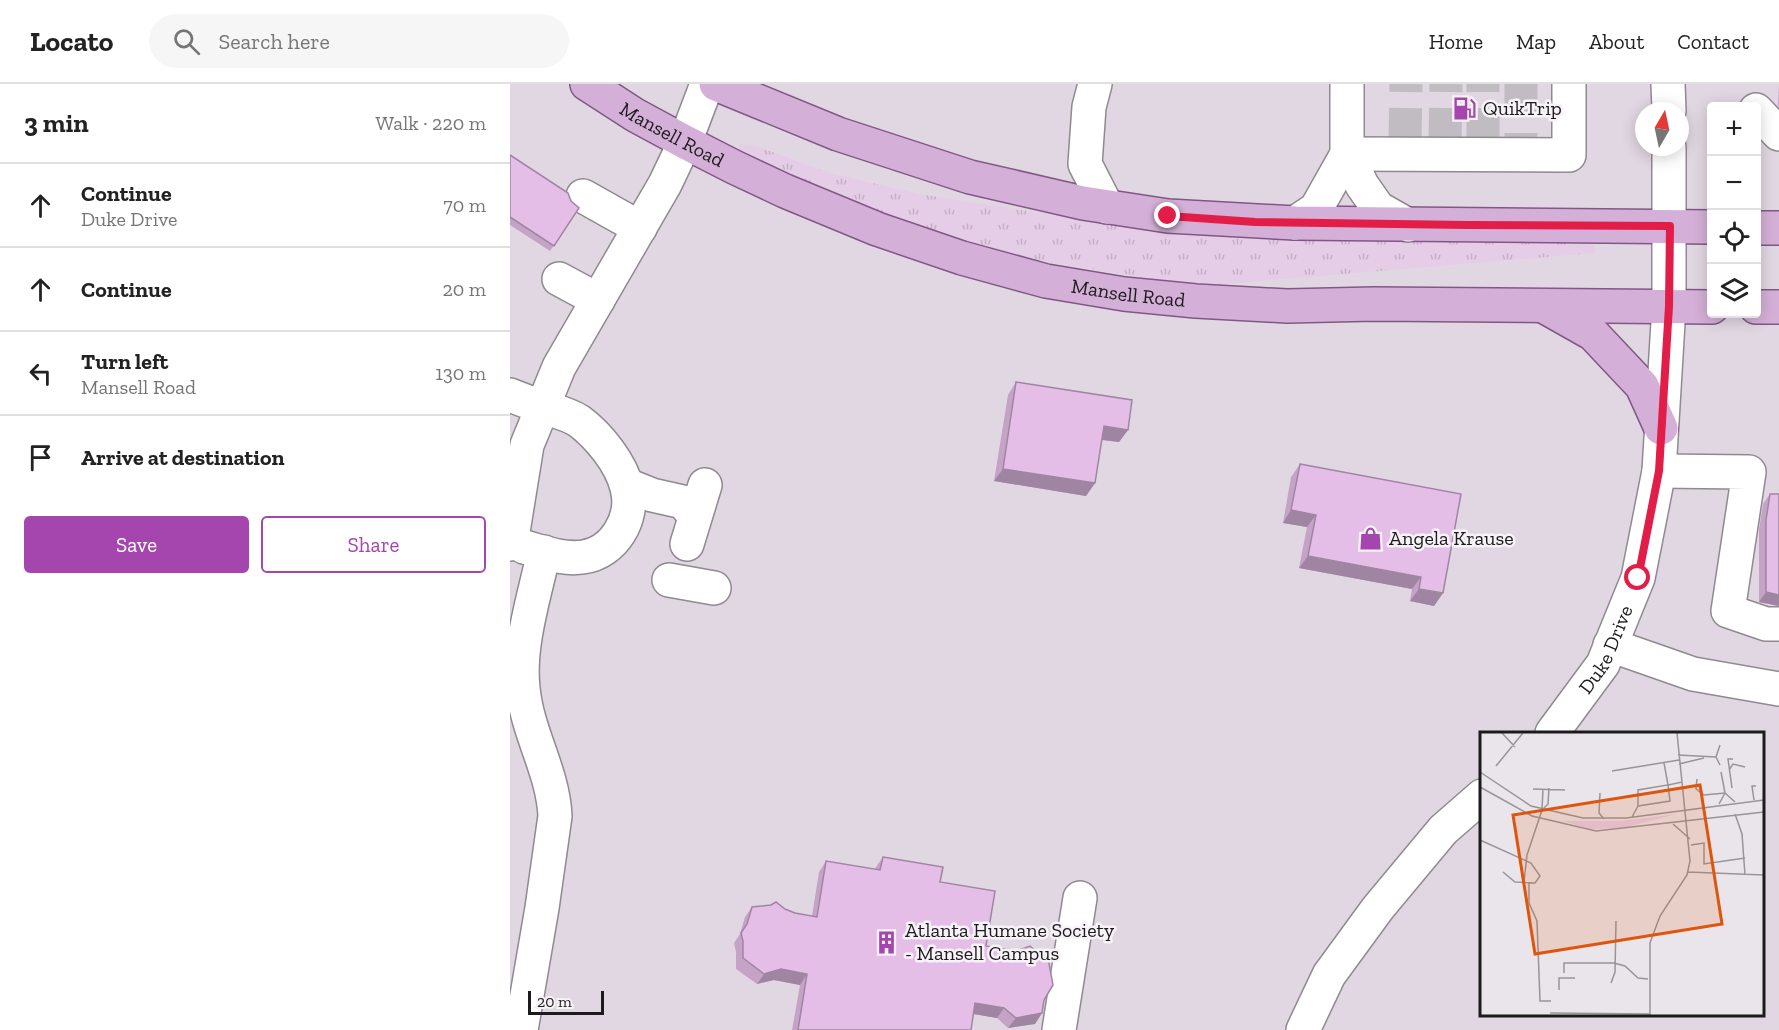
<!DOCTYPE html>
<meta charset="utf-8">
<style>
body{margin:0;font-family:"Zilla Slab",serif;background:#f6f6f6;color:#222}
.controls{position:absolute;right:18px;top:18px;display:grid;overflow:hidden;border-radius:6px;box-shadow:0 3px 15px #0003}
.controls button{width:54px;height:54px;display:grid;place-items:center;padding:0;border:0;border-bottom:2px solid #e0e0e0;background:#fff;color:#222;font:30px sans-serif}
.compass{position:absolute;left:1125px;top:18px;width:54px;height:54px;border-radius:50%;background:#fff;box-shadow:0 3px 15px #0003;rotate:9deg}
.scale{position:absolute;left:18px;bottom:15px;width:76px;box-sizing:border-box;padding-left:6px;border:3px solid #1c1a1c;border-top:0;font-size:16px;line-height:21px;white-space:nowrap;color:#1c1a1c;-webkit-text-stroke:4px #f7f2f7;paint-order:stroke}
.stop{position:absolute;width:18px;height:18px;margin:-14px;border:4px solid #e11d48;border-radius:50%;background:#fff}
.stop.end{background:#e11d48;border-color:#fff;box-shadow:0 2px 6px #0008}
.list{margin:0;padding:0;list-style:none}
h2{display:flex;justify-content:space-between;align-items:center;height:78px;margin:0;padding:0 24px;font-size:26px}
h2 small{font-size:20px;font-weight:400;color:#767676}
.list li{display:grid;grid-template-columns:39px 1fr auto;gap:18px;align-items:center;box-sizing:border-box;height:84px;padding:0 24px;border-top:2px solid #e0e0e0}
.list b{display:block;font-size:22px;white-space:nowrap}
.list p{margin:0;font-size:20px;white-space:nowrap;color:#767676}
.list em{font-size:20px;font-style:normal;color:#767676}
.actions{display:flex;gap:12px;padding:18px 24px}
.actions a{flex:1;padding:14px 0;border:2px solid #a546af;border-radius:6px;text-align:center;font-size:21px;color:#a546af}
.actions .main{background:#a546af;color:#fff}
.icon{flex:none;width:33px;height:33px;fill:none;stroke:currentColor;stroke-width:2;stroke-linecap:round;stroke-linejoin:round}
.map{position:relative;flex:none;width:1269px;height:946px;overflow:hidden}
header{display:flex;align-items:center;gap:36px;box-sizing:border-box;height:84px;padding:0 30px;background:#fff;border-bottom:2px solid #e0e0e0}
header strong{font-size:28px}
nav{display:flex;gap:33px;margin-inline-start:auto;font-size:21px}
.search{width:420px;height:54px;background:#f6f6f6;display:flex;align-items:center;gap:15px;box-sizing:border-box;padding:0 21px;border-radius:33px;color:#767676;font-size:22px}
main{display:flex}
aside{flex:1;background:#fff}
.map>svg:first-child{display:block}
.built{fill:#e1d7e2;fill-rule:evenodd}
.grass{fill:url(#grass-tufts)}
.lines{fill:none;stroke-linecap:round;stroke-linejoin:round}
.minor-tunnel{stroke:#c1bcc1;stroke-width:33;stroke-dasharray:33 16;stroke-linecap:butt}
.minor-casing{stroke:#8f8a8f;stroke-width:36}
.major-casing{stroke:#815885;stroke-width:36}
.minor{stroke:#fff;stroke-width:33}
.major{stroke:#d4afd7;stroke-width:33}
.wall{fill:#c4a3c7}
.shaded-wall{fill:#a085a2}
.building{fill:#e4bee7;stroke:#a085a2;stroke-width:1.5}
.route{stroke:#e11d48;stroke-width:8}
.labels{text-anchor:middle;stroke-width:5;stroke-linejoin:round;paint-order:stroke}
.poi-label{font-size:20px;fill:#1c1a1c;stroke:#f7f2f7;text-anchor:start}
.street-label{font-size:20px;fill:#1c1a1c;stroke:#f7f2f7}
.inset-road{fill:none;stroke:#989498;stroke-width:1.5}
.view{fill:#de560d;fill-opacity:0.15;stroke:#de560d;stroke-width:3}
.inset-edge{fill:none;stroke:#1c1a1c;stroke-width:3}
</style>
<header>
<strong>Locato</strong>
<div class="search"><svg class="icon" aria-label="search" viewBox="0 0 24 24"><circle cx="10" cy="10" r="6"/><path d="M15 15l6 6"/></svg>Search here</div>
<nav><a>Home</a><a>Map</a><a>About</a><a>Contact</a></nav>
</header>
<main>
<aside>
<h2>3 min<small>Walk · 220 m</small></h2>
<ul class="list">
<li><svg class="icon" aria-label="ahead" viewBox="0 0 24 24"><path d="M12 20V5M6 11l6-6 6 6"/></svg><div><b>Continue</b><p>Duke Drive</p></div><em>70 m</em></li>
<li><svg class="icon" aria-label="ahead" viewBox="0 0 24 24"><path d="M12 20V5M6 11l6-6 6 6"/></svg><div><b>Continue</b></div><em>20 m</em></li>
<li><svg class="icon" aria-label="left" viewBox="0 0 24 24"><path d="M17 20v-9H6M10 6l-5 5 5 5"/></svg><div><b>Turn left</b><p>Mansell Road</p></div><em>130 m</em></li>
<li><svg class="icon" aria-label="arrive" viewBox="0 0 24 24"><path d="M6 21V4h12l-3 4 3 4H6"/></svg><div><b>Arrive at destination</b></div></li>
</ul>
<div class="actions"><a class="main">Save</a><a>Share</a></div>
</aside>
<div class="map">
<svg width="1269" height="946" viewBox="0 0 1269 946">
<defs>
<pattern id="grass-tufts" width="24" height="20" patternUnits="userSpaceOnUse" patternTransform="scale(1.5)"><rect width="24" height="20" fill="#e6cde7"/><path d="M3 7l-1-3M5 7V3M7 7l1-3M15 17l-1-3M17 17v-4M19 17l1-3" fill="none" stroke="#c5afc6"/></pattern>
</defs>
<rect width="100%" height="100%" fill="#eae5ea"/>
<path class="built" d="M 0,0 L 1269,0 L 1269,946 L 0,946 ZM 1202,22 L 1246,22 L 1246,230 L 1202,230 ZM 1134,27 L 1170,27 L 1170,63 L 1134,63 ZM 972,649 L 1252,649 L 1252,930 L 972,930 Z"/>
<path class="grass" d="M 229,60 L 246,62 L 323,90 L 415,111 L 546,131 L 610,138 L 711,152 L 800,152 L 1082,158 L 1085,163 L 1085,169 L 716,200 L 657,197 L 498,172 L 411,144 L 327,113 L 228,68 Z"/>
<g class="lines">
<g class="minor-tunnel">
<path d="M 1011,0 L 1011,58"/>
<path d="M 895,57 L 896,0"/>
<path d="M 935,57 L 936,0"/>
<path d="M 973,57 L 973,0"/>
</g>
<defs>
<g id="minor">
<path d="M 585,0 L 579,23 L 575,80 L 597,123"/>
<path d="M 837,0 L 837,70 L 852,101 L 868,124 L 898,141"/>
<path d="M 1158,0 L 1159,27"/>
<path d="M 1246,26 L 1269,50"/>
<path d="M 837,70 L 1059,71 L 1059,0"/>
<path d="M 73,112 L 130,144"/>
<path d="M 785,139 L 806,125 L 837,70"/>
<path d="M 49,195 L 88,216"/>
<path d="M 0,311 C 10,315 20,319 30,322 C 44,327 56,329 69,337 C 89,352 111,379 117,404 C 125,434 104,469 73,473 C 53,476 33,468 14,463"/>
<path d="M 1149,387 L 1239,388 L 1218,527 L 1256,540 L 1269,540"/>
<path d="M 117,401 L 142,411 L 173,418 L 185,432"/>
<path d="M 1,460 L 17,361 L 49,283 L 155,100 L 175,58 L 197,0"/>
<path d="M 177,460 L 195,401"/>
<path d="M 159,496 L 204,504"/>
<path d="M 1100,561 L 1183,590 L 1269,605"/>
<path id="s1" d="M 1042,649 L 1093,580 L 1128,494 L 1149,387 L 1159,222 L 1159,63"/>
<path d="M 11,946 L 32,824 L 45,732 C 43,687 17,649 13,604 C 8,561 25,510 34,468"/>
<path d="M 549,946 L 570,814"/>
<path d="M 793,946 L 819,891 L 868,824 L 933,746 L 972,712"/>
</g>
<g id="major">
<path id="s2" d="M 77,0 L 125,31 L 175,58 L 224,83 L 275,107 L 367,145 L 452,174 L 536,197 L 614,210 L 686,217 L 777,222 L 864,220 L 1202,223"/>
<path d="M 206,0 L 328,50 L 460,93 L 573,119 L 658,132 L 785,139 L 1202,143"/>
<path d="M 1246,144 L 1269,144"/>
<path d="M 1246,223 L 1269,223"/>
<path d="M 1037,224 L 1083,250 L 1132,302 L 1151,344"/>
</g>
</defs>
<use href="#minor" class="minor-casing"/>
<use href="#major" class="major-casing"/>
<use href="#minor" class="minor"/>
<use href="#major" class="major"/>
</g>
<g class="wall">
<path d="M 1269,0 L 1269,23 L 1268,22 Z"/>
<path d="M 0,71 L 69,124 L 40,167 L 0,141 Z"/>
<path d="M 506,298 L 618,346 L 609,358 L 592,356 L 585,399 L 576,412 L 484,397 L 498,311 Z"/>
<path d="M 790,380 L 933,509 L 924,522 L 900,517 L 902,505 L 789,484 L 797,443 L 773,439 L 781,393 Z"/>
<path d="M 1260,410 L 1269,410 L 1269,522 L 1249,518 L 1249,446 L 1253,420 Z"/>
<path d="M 373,773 L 430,798 L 476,862 L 534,916 L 532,929 L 525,940 L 498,944 L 487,934 L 463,930 L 461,946 L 282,946 L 290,901 L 264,896 L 247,900 L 226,885 L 226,868 L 224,859 L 230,850 L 235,833 L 242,823 L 275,825 L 285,829 L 302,832 L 309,788 L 316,777 L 365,786 L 366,783 Z"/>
</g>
<g class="shaded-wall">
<path d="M 594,342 L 618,346 L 609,358 L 585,355 Z"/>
<path d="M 493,385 L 585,399 L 576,412 L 484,397 Z"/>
<path d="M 781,426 L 806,431 L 797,443 L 773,439 Z"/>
<path d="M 798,472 L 911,493 L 902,505 L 789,484 Z"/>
<path d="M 909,505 L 933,509 L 924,522 L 900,517 Z"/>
<path d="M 1256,508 L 1269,511 L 1269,522 L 1249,518 Z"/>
<path d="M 271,885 L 297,890 L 290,901 L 264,896 L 247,900 L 254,890 Z"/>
<path d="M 465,919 L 494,924 L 487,934 L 458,929 Z"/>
<path d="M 532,929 L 525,940 L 498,944 L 506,934 Z"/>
</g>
<g class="building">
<path d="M 0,71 L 58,109 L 61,117 L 69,124 L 44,162 L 0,133 Z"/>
<path d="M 506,298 L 622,316 L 618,346 L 594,342 L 585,399 L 493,385 Z"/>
<path d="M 790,380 L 951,410 L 933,509 L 909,505 L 911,493 L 798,472 L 806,431 L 781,426 Z"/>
<path d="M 1260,410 L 1269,410 L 1269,511 L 1256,508 L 1256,436 Z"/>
<path d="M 373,773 L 433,783 L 430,798 L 485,807 L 476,862 L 507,867 L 520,862 L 527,868 L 538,874 L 543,901 L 534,916 L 532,929 L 506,934 L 494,924 L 465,919 L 461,946 L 288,946 L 297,890 L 271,885 L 254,890 L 233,874 L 233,857 L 231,849 L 237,840 L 242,823 L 261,821 L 266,818 L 275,825 L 285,829 L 307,833 L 316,777 L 370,786 Z"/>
</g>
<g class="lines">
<path class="route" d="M 658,132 L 745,138 L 957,141 L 1160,142 L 1159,222 L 1149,387 L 1128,494"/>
</g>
<defs>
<symbol id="fuel-bare" viewBox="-9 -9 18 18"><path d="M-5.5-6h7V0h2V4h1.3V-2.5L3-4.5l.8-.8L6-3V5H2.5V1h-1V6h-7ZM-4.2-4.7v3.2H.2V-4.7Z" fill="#a546af" stroke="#f7f2f7" stroke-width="2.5" paint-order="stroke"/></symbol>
<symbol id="shop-bare" viewBox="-9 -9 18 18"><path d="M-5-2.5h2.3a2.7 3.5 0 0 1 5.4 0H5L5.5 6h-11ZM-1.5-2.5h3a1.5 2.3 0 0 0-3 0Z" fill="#a546af" stroke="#f7f2f7" stroke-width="2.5" paint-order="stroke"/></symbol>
<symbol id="building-bare" viewBox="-9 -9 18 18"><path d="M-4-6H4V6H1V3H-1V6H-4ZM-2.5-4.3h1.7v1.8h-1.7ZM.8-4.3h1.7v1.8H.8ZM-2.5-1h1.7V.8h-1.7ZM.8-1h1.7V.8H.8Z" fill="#a546af" stroke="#f7f2f7" stroke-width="2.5" paint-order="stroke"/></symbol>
</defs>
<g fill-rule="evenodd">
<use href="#fuel-bare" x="938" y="8" width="33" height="33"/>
<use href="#shop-bare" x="844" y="438" width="33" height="33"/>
<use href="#building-bare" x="360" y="842" width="33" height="33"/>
</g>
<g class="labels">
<g class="poi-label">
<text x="973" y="31">QuikTrip</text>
<text x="879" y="461">Angela Krause</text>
<text x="395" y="853">Atlanta Humane Society<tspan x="395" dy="23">- Mansell Campus</tspan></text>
</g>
<g class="street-label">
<text dy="7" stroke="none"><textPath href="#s2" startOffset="99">Mansell Road</textPath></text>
<text dy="7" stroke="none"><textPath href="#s2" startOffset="585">Mansell Road</textPath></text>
<text dy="7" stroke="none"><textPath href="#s1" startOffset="100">Duke Drive</textPath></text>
</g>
</g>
<g transform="translate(970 648)">
<rect width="284" height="284" fill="#eae5ea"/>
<path d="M 197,82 L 143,96 L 110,97 L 83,89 L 141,89 Z" fill="#e6cde7"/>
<path class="inset-road" d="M 22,1 L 35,15M 240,13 L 236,25 L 240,33M 198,23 L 236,25M 199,32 L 224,26M 16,34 L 43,1M 249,38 L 253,32 L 265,35M 132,39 L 199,28M 0,40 L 51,74 L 103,86 L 146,86 L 284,68M 217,47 L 216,57 L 224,63 L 245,61 L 255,70M 0,55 L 52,84 L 116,99 L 284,80M 252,56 L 248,27 L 253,27M 53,57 L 85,58M 120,61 L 119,81 L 124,87M 274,68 L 272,54 L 276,54M 239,72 L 245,61 L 241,40M 158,74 L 190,69 L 188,53 L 202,50M 62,78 L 68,72 L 69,56M 255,82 L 262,102 L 265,143M 152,85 L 158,74 L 158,58 L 188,53 L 184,31M 193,92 L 210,107M 0,108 L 51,131 L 60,144 L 55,151 L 35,150 L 23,140M 211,113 L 224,111 L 224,132 L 265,126M 208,140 L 284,143M 44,150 L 47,123 L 62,78 L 63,57M 49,151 L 49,171 L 57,189 L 60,269 L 71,269M 84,241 L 84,231 L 134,231 L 145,234 L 158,246 L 168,247M 131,251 L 135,240 L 136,189M 79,258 L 79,246 L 95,246M 70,281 L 170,282M 170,283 L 170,211 L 180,184 L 207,143 L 210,129 L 197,1"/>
<path class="view" d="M 220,53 L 242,192 L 55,222 L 33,83 Z"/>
<rect width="284" height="284" class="inset-edge"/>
</g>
</svg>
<div class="controls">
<button>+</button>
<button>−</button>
<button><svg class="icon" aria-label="locate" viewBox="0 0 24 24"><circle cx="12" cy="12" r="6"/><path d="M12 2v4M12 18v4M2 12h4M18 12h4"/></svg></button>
<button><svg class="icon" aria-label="layers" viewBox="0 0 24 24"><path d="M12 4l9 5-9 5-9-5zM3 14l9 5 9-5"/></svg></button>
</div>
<svg class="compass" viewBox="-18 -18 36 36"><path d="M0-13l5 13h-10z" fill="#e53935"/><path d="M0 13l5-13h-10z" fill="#767676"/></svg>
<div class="scale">20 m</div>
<div class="stop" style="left:1128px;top:494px"></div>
<div class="stop end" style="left:658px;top:132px"></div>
</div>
</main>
